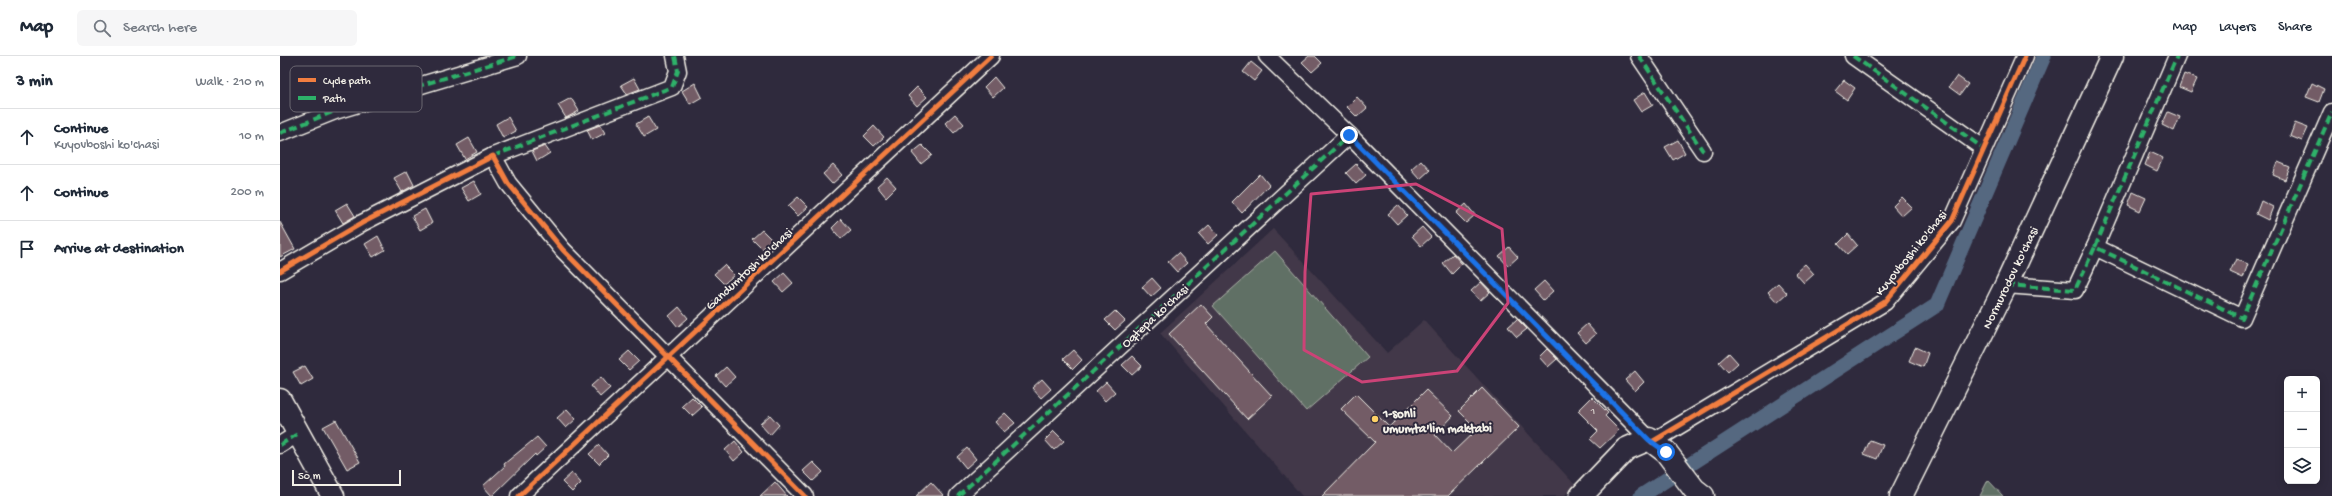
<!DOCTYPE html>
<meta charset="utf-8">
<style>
body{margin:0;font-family:"Gochi Hand",sans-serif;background:#f6f6f7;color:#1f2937}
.controls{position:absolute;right:12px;bottom:12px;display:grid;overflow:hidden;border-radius:6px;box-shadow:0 2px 10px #0003}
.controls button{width:36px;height:36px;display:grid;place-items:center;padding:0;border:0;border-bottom:1px solid #e0e1e3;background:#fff;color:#1f2937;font:20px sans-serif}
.scale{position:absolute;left:12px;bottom:10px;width:109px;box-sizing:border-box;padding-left:4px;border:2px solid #f4f1e8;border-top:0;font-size:11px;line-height:14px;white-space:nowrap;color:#f4f1e8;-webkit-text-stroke:3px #2f2a3d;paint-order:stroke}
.stop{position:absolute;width:12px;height:12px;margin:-9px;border:3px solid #1a73e8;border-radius:50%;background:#fff}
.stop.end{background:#1a73e8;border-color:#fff;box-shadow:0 1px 4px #0008}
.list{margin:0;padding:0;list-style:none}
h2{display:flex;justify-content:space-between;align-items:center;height:52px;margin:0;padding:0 16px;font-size:17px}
h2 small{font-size:13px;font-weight:400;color:#747a83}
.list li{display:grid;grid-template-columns:26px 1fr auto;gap:12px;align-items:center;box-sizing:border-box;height:56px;padding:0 16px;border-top:1px solid #e0e1e3}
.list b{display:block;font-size:15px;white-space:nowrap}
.list p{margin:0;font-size:13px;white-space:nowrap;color:#747a83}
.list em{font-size:13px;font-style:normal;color:#747a83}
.icon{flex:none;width:22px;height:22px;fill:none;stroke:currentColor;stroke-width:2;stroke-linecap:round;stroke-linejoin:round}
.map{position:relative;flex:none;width:2052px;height:440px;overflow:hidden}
header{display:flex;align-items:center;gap:24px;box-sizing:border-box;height:56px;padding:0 20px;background:#fff;border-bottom:1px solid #e0e1e3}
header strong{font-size:19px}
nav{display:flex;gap:22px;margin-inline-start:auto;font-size:14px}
.search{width:280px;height:36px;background:#f6f6f7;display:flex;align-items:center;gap:10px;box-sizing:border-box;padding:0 14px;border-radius:6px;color:#747a83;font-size:15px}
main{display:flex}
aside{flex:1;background:#fff}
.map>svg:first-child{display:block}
.built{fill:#433949}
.green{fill:#606f65;stroke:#aab0a6}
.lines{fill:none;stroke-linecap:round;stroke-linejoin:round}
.canal{stroke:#556880;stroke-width:15}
.building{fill:#735b66;stroke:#f4f1e8}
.street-casing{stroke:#f4f1e8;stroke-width:19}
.secondary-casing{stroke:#f4f1e8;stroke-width:25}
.primary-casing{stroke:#f4f1e8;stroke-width:25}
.street{stroke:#2f2a3d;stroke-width:16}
.secondary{stroke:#2f2a3d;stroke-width:22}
.primary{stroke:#2f2a3d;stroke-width:22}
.quiet{stroke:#2db169;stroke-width:4;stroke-dasharray:8 4;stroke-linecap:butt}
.cycleway-casing{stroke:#2f2a3d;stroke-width:8}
.cycleway{stroke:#f27e40;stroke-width:5}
.route{stroke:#1a73e8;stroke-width:5}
.marked{fill:none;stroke:#cc4377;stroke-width:3;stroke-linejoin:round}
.poi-dot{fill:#ffd166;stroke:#2f2a3d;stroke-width:1.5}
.labels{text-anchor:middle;stroke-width:4;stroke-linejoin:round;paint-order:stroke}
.number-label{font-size:11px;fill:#d4ccc8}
.street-label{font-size:13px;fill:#f4f1e8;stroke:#2f2a3d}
.poi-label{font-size:13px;font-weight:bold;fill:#f4f1e8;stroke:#2f2a3d;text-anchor:start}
.key{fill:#2f2a3d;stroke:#6a6670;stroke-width:1}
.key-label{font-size:11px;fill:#f4f1e8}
</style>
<header>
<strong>Map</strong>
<div class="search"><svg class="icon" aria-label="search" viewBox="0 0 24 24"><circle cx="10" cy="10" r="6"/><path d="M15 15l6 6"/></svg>Search here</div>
<nav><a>Map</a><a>Layers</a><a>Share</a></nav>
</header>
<main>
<aside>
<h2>3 min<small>Walk · 210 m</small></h2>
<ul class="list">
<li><svg class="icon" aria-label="ahead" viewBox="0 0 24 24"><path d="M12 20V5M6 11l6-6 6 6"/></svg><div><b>Continue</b><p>Kuyovboshi ko'chasi</p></div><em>10 m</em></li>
<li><svg class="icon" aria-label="ahead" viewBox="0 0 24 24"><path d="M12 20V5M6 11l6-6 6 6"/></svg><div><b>Continue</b></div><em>200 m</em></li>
<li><svg class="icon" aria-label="arrive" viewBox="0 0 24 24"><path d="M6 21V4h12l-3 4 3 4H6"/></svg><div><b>Arrive at destination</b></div></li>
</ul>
</aside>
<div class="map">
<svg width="2052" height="440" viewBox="0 0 2052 440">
<rect width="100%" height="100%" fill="#2f2a3d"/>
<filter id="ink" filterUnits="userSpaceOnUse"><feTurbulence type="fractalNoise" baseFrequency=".025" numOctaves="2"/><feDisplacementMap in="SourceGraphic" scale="8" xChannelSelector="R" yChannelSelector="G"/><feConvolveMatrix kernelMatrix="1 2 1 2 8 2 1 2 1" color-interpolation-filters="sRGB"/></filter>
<g filter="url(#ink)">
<path class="built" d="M 993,173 L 1107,297 L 1144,264 L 1295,429 L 1284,440 L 1022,440 L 880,277 Z"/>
<g class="green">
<path d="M 995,195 L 1088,301 L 1026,355 L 933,250 Z"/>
<path d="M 1708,424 L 1723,440 L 1700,440 Z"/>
</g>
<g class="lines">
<path class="canal" d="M 1361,440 L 1657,249 L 1764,0"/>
</g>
<g class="building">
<path d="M 1029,0 L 1035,0 L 1042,7 L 1032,16 L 1022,6 Z"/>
<path d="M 971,6 L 982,15 L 974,25 L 963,16 Z"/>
<path d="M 1904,18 L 1917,23 L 1911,36 L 1899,31 Z"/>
<path d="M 1677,20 L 1688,28 L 1680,39 L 1669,31 Z"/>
<path d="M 714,21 L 723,32 L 713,41 L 704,31 Z"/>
<path d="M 354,22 L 360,33 L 347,38 L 341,29 Z"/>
<path d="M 1564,24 L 1575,32 L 1567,44 L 1555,35 Z"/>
<path d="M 415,27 L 422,41 L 410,48 L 402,35 Z"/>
<path d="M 2032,27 L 2044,33 L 2039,46 L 2026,41 Z"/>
<path d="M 637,31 L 647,41 L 637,50 L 628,40 Z"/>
<path d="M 1365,36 L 1373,49 L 1361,56 L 1353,44 Z"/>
<path d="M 1077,41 L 1087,52 L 1077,61 L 1067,51 Z"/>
<path d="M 291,42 L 299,55 L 286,62 L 278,49 Z"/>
<path d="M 1888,56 L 1900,61 L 1894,75 L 1882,69 Z"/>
<path d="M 675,58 L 684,68 L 674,77 L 665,67 Z"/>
<path d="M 228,61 L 236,75 L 223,82 L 216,68 Z"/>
<path d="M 368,61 L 376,74 L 364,81 L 356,68 Z"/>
<path d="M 2015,67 L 2028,72 L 2022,85 L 2010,80 Z"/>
<path d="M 320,69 L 325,77 L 312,84 L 307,74 Z"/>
<path d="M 594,70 L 604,81 L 594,90 L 584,80 Z"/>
<path d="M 189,82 L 197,96 L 185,103 L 177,89 Z"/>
<path d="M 1398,84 L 1405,97 L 1393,104 L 1385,91 Z"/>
<path d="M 642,89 L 652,99 L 641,108 L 632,97 Z"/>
<path d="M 265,90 L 270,97 L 257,105 L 252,95 Z"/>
<path d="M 1870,96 L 1883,102 L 1877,115 L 1865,109 Z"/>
<path d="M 1141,104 L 1150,114 L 1140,123 L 1131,113 Z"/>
<path d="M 1998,106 L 2010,111 L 2005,124 L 1993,119 Z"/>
<path d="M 1076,108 L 1086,119 L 1076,128 L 1066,117 Z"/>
<path d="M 553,109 L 562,119 L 552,128 L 543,118 Z"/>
<path d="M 127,115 L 134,129 L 122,136 L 114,122 Z"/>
<path d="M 980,118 L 989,129 L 962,157 L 952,146 Z"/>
<path d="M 607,121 L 616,131 L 606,141 L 597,130 Z"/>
<path d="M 194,125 L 201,138 L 189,145 L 181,132 Z"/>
<path d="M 1853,136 L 1866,142 L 1860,155 L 1848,149 Z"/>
<path d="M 518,141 L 528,151 L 518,160 L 508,150 Z"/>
<path d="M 1622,141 L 1632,151 L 1622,160 L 1613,150 Z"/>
<path d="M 1981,145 L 1993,151 L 1988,164 L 1976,158 Z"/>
<path d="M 67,147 L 75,160 L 63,167 L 55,154 Z"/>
<path d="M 1186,148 L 1195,159 L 1186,167 L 1176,157 Z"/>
<path d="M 1118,149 L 1127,159 L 1117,168 L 1108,158 Z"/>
<path d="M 145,153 L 152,167 L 140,174 L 132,160 Z"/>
<path d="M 561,163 L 571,174 L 561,183 L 552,172 Z"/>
<path d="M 0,166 L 15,193 L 0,201 Z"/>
<path d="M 929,169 L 938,179 L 928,188 L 919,178 Z"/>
<path d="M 1142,171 L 1151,181 L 1141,190 L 1132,180 Z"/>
<path d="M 482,174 L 492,184 L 482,193 L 472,183 Z"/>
<path d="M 1568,178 L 1577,189 L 1567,198 L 1558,188 Z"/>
<path d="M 98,180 L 105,194 L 93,201 L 85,188 Z"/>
<path d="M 1229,191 L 1238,201 L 1228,210 L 1219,200 Z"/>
<path d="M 898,197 L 907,207 L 897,216 L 888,206 Z"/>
<path d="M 1173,198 L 1182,208 L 1172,218 L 1163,207 Z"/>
<path d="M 1956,203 L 1968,208 L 1963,222 L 1950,216 Z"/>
<path d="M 1525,208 L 1534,218 L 1524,227 L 1515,217 Z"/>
<path d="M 444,209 L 454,219 L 444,228 L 434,218 Z"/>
<path d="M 504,217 L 513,227 L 503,236 L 494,226 Z"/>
<path d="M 872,222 L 881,232 L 871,241 L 862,231 Z"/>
<path d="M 1264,225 L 1273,235 L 1263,244 L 1254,234 Z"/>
<path d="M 1201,226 L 1210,236 L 1200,245 L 1191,235 Z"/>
<path d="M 1498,227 L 1507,237 L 1497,246 L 1488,236 Z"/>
<path d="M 921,248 L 933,261 L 926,268 L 992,340 L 967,363 L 889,278 Z"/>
<path d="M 399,251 L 408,262 L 398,271 L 389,260 Z"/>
<path d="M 835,255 L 845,265 L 835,274 L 825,264 Z"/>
<path d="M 1237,263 L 1247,273 L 1237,281 L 1228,271 Z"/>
<path d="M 1307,268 L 1316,278 L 1306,287 L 1297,277 Z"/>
<path d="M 1635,291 L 1648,297 L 1643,311 L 1629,305 Z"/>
<path d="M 1267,293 L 1277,303 L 1268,311 L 1259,301 Z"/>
<path d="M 793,294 L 802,304 L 793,313 L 783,303 Z"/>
<path d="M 349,295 L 359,305 L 349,314 L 339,304 Z"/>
<path d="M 1449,297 L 1458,307 L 1448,316 L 1439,306 Z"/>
<path d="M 852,300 L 862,310 L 852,319 L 842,309 Z"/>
<path d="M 25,310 L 33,323 L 21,330 L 13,316 Z"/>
<path d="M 446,311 L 455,321 L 445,330 L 436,320 Z"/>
<path d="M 1355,315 L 1364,326 L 1355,335 L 1345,324 Z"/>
<path d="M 321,321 L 330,332 L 320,341 L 311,330 Z"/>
<path d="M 762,323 L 771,333 L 761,342 L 752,332 Z"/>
<path d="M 826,326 L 835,336 L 825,345 L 816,335 Z"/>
<path d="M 1202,332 L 1239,371 L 1168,440 L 1042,440 L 1095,386 L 1061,353 L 1076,338 L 1109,371 L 1146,334 L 1173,360 L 1155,379 L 1172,397 L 1197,373 L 1179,355 Z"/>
<path d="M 412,341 L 422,351 L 412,360 L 402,350 Z"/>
<path d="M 1312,341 L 1328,357 L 1325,360 L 1339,374 L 1320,392 L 1310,383 L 1318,375 L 1298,355 Z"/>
<path d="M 287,353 L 296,363 L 286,372 L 277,362 Z"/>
<path d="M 725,357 L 735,367 L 724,376 L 715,366 Z"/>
<path d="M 490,359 L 499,369 L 490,379 L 480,368 Z"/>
<path d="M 56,364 L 80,406 L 67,413 L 43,371 Z"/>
<path d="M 774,375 L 784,385 L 774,394 L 765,384 Z"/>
<path d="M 257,381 L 266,391 L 256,400 L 255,398 L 212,440 L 203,430 L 225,410 L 224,408 Z"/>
<path d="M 1590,384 L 1603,389 L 1597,403 L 1584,398 Z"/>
<path d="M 455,385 L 464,396 L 454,405 L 445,394 Z"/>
<path d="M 319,389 L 328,399 L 319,408 L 309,398 Z"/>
<path d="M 687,392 L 696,403 L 686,412 L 677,401 Z"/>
<path d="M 533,406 L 543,416 L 533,425 L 523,415 Z"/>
<path d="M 292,417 L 301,427 L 292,436 L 282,426 Z"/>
<path d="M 495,426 L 507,440 L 480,440 Z"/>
<path d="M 651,426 L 664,440 L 636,440 Z"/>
</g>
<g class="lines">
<defs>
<g id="street">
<path d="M 987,0 L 1069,79 L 1369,383"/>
<path d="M 1359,0 L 1423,95"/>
<path d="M 1573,0 L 1703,92"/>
<path d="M 0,77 L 55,55 L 238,0"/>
<path d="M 213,100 L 392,31 L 398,15 L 395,0"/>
<path d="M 1815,191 L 1897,0"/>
<path d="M 0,215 L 82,167 L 213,100 L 228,127 L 283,194 L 525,440"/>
<path d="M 1726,229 L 1795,234 L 1815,191 L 1962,262 L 2052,56"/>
<path d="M 1372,386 L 1605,246 L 1672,165 L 1745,0"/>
<path d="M 0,389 L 19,377"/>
<path d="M 239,440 L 711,0"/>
<path d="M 678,440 L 1069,79"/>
</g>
<g id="secondary">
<path d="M 0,344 L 53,440"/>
<path d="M 1301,440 L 1346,393 L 1369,383 L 1386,396 L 1414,433 L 1423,440"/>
</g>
<path id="primary" d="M 1621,440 L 1726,229 L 1832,0"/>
</defs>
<use href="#street" class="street-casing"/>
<use href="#secondary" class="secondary-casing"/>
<use href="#primary" class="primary-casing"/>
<use href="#street" class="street"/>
<use href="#secondary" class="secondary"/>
<use href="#primary" class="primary"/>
<g class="quiet">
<path d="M 1359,0 L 1423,95"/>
<path d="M 1573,0 L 1703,92"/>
<path d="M 0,77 L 55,55 L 238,0"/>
<path d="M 213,100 L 392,31 L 398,15 L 395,0"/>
<path d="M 1815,191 L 1897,0"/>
<path d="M 1726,229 L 1795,234 L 1815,191 L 1962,262 L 2052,56"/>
<path d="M 0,389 L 19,377"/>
<path d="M 678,440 L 1069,79"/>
</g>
<defs>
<g id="cycleway">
<path d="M 0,215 L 82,167 L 213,100 L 228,127 L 283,194 L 525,440"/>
<path d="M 1372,386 L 1605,246 L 1672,165 L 1745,0"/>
<path d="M 239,440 L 711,0"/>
</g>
</defs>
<use href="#cycleway" class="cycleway-casing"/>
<use href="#cycleway" class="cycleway"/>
</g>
</g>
<g class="lines" filter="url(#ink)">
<path class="route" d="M 1069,79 L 1369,384 L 1386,396"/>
</g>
<path class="marked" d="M 1136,128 L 1222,173 L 1228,247 L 1177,315 L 1082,326 L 1024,294 L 1025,216 L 1031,138 Z"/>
<circle class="poi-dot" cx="1095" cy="363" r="4"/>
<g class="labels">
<g class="number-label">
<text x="1313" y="358">1</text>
</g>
<g class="street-label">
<text transform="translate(1630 196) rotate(-51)" y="5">Kuyovboshi ko'chasi</text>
<text transform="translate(468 212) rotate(-43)" y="5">Gandumtosh ko'chasi</text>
<text transform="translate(1729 221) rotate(-64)" y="5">Normurodov ko'chasi</text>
<text transform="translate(874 259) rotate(-43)" y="5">Oqtepa ko'chasi</text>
</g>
<g class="poi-label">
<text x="1103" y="361">1-sonli<tspan x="1103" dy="15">umumta'lim maktabi</tspan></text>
</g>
</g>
<rect x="10" y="10" width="132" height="46" rx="6" class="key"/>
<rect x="18" y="22" width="18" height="4" fill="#f27e40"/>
<rect x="18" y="40" width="18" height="4" fill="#2db169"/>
<g class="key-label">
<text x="43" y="28">Cycle path</text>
<text x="43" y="46">Path</text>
</g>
</svg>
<div class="controls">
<button>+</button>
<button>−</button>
<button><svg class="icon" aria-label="layers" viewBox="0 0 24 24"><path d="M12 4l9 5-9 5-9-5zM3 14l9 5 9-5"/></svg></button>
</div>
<div class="scale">50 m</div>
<div class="stop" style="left:1386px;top:396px"></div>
<div class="stop end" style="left:1069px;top:79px"></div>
</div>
</main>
